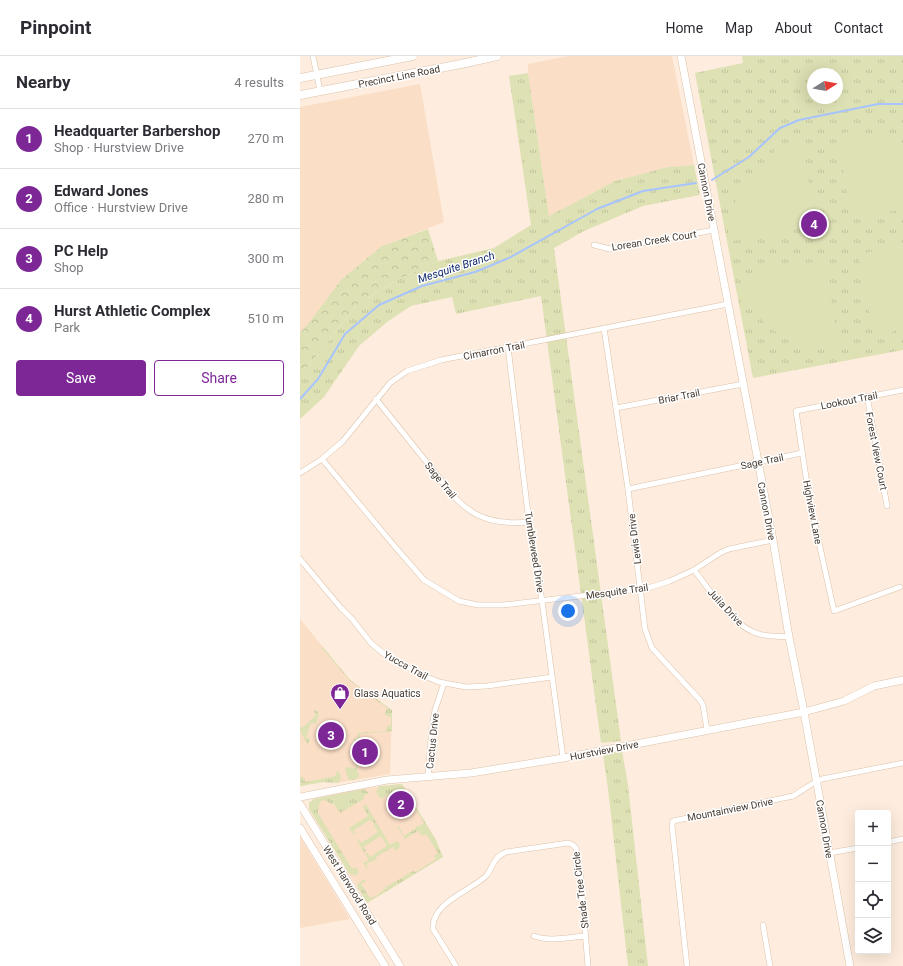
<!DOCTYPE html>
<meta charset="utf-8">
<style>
body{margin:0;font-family:Roboto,sans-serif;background:#f2f2f3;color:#2b2b33}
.controls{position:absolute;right:12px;bottom:12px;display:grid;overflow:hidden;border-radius:4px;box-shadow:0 4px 16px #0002}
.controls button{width:36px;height:36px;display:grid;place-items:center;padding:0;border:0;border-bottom:1px solid #e1e1e2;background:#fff;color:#2b2b33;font:20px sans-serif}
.compass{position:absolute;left:507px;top:12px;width:36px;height:36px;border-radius:50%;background:#fff;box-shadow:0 4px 16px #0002;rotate:79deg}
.you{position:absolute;left:268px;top:555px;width:14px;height:14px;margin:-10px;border:3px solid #fff;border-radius:50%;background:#1a73e8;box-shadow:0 0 0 6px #1a73e833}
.badge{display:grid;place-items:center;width:26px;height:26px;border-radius:50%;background:#7d2796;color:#fff;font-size:13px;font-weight:700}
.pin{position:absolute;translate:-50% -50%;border:2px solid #fff;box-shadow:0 1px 4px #0006}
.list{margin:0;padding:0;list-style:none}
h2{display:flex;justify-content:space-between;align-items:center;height:52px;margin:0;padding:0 16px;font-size:17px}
h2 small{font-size:13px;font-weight:400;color:#7c7c81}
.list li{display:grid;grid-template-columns:26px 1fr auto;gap:12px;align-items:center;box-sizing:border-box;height:60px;padding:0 16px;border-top:1px solid #e1e1e2}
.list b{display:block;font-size:15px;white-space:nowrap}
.list p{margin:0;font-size:13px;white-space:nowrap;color:#7c7c81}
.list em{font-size:13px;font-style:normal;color:#7c7c81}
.actions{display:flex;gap:8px;padding:12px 16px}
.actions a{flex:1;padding:9px 0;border:1px solid #7d2796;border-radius:4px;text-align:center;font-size:14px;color:#7d2796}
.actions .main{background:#7d2796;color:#fff}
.icon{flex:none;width:22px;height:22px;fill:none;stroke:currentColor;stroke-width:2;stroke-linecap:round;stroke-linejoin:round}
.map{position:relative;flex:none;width:603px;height:910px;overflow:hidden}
header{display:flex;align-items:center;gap:24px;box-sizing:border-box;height:56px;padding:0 20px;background:#fff;border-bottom:1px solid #e1e1e2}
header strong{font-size:19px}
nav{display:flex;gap:22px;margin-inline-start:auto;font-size:14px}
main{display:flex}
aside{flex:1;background:#fff}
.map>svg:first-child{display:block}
.built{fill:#fadec6}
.grass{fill:url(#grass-tufts);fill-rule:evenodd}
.forest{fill:url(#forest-crowns)}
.garden{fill:#dee1b4}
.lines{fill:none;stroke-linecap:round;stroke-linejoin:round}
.stream{stroke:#a8c4ff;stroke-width:2}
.street-casing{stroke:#ddc1a9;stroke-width:6}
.secondary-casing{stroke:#ddc1a9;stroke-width:8}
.primary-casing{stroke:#ddc1a9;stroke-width:9}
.street{stroke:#fff;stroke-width:5}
.secondary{stroke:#fff;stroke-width:7}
.primary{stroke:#fff;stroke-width:8}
.labels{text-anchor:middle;stroke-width:3;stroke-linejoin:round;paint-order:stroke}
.street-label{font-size:10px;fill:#453a30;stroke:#fff}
.poi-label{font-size:10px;fill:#453a30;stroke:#fff;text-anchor:start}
.water-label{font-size:11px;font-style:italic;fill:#122a6c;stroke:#fff}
</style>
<header>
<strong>Pinpoint</strong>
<nav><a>Home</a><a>Map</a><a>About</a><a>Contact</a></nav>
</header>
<main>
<aside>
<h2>Nearby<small>4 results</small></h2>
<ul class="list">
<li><span class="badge">1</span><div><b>Headquarter Barbershop</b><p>Shop · Hurstview Drive</p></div><em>270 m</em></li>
<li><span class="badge">2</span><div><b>Edward Jones</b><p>Office · Hurstview Drive</p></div><em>280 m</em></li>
<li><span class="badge">3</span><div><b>PC Help</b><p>Shop</p></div><em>300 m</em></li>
<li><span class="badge">4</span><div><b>Hurst Athletic Complex</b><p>Park</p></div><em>510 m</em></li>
</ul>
<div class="actions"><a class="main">Save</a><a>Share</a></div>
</aside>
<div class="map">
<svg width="603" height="910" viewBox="0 0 603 910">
<defs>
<pattern id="grass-tufts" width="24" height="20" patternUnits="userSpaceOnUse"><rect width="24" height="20" fill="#dee1b4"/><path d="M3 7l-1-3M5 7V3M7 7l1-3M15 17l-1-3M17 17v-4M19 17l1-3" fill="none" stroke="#c0c29b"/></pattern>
<pattern id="forest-crowns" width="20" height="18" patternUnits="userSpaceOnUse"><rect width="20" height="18" fill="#dee1b4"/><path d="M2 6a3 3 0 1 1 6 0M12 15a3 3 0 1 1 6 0" fill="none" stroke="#c0c29b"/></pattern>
</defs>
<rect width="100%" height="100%" fill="#feedde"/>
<g class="built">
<path d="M 268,0 L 372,0 L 394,109 L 368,111 L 315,125 L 249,160 L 228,17 L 228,8 Z"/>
<path d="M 120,28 L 144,166 L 82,190 L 0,277 L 0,51 Z"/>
<path d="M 0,563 L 50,624 L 92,654 L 90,718 L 37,727 L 24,726 L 0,730 Z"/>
<path d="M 102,728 L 136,784 L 143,801 L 67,847 L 9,753 L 9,747 L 14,743 L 54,734 Z"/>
<path d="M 0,781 L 47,858 L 50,863 L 0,872 Z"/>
</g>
<g class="grass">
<path d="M 442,0 L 603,0 L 603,294 L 453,322 L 395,17 L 443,7 ZM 513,18 L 537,18 L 537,42 L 513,42 Z"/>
<path d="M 228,17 L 249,160 L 315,125 L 368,111 L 394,109 L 400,139 L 343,150 L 284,175 L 254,192 L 321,685 L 301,687 L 241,240 L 156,258 L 152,241 L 111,250 L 87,266 L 59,290 L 24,341 L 0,363 L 0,320 L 58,248 L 99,223 L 138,205 L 194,192 L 231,169 L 209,20 Z"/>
<path d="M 23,591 L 50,624 L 92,654 L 92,675 L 60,678 L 57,717 L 59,717 L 59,721 C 57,724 50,725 48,723 L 45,713 L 47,711 L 56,712 L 57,685 L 54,685 L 54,683 L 57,683 L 58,677 L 86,675 L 87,670 L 91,669 L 91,661 L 85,659 L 85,656 L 87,653 L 86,651 L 64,636 L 61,638 L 62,634 L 49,624 L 22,592 Z"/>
<path d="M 15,654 L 16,654 L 19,658 L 16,668 L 11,667 L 6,681 L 10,683 L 9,687 L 7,687 L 0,675 L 0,670 L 2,672 L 16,659 L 14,656 Z"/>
<path d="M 322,695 L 328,729 L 348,910 L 328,910 L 308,733 L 303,699 Z"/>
<path d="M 37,715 L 40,718 L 41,723 L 38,727 L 24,726 L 0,730 L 0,721 L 4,721 L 5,726 L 36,720 L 36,716 Z"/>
<path d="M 102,728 L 136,784 L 143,801 L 67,847 L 58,832 L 57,829 L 64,823 L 65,824 L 65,826 L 61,828 L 70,842 L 76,840 L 86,832 L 81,823 L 86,831 L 113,815 L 116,816 L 136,803 L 134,800 L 138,797 L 126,778 L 122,780 L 118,775 L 105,783 L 97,771 L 99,771 L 104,780 L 115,773 L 117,769 L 118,771 L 124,767 L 110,744 L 105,746 L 101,740 L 94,745 L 93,743 L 96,740 L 93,736 L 81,743 L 76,736 L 78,732 L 80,730 Z"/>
<path d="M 64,733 L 69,737 L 63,741 L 64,743 L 40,757 L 33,747 L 31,748 C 19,737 19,751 18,757 L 52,813 L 56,811 L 59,816 L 56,819 L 49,818 L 45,811 L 9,753 L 9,747 L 14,743 Z"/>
<path d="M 66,749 L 90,789 L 97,785 L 99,787 L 100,791 L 96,795 L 93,791 L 76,801 L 77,803 L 66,808 L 68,812 L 67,813 L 63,807 L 69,804 L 65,798 L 68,797 L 70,801 L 87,790 L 81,780 L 63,791 L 66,794 L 64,797 L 57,784 L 58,783 L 61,787 L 78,776 L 76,774 L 77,773 L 73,769 L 75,768 L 70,764 L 53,775 L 56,779 L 54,779 L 49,772 L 68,760 L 63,750 Z"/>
</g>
<path class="forest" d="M 128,173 L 138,205 L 99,223 L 58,248 L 0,320 L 0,277 L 8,268 L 41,224 L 82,190 Z"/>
<g class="garden">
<path d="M 547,76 C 566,77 588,81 603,94 L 603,153 L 552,163 L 537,78 Z"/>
<path d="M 501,85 L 517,169 L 432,185 L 430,168 L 432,153 L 441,131 L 476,93 Z"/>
<path d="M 603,190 L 603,270 L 591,277 L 574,281 L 558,198 Z"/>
<path d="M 523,204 L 539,288 C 489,294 450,270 440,219 Z"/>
</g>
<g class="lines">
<g class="stream">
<path d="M 412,124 L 449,101 L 480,72 L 499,64 L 578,48 L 603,48"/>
<path d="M 0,343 L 18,323 L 45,278 L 79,249 L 122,230 L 175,216 L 209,202 L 297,153 L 343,135 L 396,127"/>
</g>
<defs>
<g id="street">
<path d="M 13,0 L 20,35"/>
<path d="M 294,189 L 310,193 L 414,174"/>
<path d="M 304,272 L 328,433 L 345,573 L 352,592 L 400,644 L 403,649 L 407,674"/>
<path d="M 208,291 L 229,466 L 242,545 L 263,702"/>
<path d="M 567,340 L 587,450"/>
<path d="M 76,343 L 141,424 C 164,458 188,470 229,466"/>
<path d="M 316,352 L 443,328"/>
<path d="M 22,403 L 91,486 L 124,524 L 159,545 L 178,549 L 203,549 L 348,532 L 370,525 L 394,514 L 420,497 L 429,493 L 473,484"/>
<path d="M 0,417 L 22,403 L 43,385 L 90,327 L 107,315 L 141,304 L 428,248"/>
<path d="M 328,433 L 502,397"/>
<path d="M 0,503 L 41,552 L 52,563 L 71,587 L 84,598 L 120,618 L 139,626 L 166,631 L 187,630 L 252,621"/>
<path d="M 394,514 C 410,534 433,571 459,578 C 468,581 479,580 489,581"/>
<path d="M 600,531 L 534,555 L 509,441 L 496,355 L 603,334"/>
<path d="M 128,721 L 132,670 L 135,654 L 144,627"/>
<path d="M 588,786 L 603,783"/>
<path d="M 529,797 L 558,792"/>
<path d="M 463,869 L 470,910"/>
<path d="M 234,880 C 249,886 270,881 286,880"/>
<path d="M 156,910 L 133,873 C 131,847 170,835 186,820 C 191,814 193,806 198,801 C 200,799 203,798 206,796 L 268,787 L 273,789 L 276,792 L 280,814 L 288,910"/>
<path d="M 387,910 L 372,770 L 373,765 L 493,740 C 502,735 513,726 522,723 L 603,707"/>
</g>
<g id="secondary">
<path d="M 381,0 L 473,484 L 489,581 L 504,656 L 550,910"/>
<path d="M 0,741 L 87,724 L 171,717 L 263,702 L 504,656 L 544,645 L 574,630 L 603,624"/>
<path d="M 0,748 L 100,910"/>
<path d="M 0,772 L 85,910"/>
</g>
<g id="primary">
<path d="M 0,22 L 113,0"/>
<path d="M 0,39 L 161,8 L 197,0"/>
</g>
</defs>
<use href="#street" class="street-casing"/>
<use href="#secondary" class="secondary-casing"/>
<use href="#primary" class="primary-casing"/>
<use href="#street" class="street"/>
<use href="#secondary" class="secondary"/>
<use href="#primary" class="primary"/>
</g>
<defs>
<symbol id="shop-pin" viewBox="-11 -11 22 30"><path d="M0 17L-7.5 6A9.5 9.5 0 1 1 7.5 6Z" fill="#7d2796" stroke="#fff"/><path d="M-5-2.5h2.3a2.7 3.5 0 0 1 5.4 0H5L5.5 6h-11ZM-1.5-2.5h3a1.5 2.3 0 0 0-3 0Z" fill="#fff"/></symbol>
</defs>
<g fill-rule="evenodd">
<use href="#shop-pin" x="29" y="626" width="22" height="30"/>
</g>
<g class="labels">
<g class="street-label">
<text transform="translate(99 20) rotate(-11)" y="4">Precinct Line Road</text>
<text transform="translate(407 136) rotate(79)" y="4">Cannon Drive</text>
<text transform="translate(354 184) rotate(-9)" y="4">Lorean Creek Court</text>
<text transform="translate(194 294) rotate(-11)" y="4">Cimarron Trail</text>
<text transform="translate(379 340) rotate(-11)" y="4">Briar Trail</text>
<text transform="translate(549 344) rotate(-11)" y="4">Lookout Trail</text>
<text transform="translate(577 395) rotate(79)" y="4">Forest View Court</text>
<text transform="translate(462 405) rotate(-12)" y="4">Sage Trail</text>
<text transform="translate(141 424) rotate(51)" y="4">Sage Trail</text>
<text transform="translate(467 455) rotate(79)" y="4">Cannon Drive</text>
<text transform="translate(513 456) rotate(79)" y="4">Highview Lane</text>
<text transform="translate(334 483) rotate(-97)" y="4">Lewis Drive</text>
<text transform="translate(235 496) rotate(81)" y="4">Tumbleweed Drive</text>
<text transform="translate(317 535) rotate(-8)" y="4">Mesquite Trail</text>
<text transform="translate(426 551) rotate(47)" y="4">Julia Drive</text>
<text transform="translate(106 609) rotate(29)" y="4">Yucca Trail</text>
<text transform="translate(132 685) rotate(-84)" y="4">Cactus Drive</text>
<text transform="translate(304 694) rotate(-11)" y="4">Hurstview Drive</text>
<text transform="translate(430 753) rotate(-11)" y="4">Mountainview Drive</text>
<text transform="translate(525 773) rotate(80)" y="4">Cannon Drive</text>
<text transform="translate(50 829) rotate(58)" y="4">West Harwood Road</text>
<text transform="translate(280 834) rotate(-97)" y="4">Shade Tree Circle</text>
</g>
<g class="poi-label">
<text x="54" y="641">Glass Aquatics</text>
</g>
<g class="water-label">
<text transform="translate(156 211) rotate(-18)" y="4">Mesquite Branch</text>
</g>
</g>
</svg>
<div class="controls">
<button>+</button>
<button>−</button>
<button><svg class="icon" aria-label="locate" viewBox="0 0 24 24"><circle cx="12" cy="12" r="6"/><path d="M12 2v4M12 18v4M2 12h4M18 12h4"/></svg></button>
<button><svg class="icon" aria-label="layers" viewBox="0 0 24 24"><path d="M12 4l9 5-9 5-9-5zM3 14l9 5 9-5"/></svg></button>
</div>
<svg class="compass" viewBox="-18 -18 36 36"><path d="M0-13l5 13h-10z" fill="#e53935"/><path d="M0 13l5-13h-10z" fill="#7c7c81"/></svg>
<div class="you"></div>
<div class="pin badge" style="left:65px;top:696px">1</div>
<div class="pin badge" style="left:101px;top:748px">2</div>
<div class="pin badge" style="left:31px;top:679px">3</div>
<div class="pin badge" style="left:514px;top:168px">4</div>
</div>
</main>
